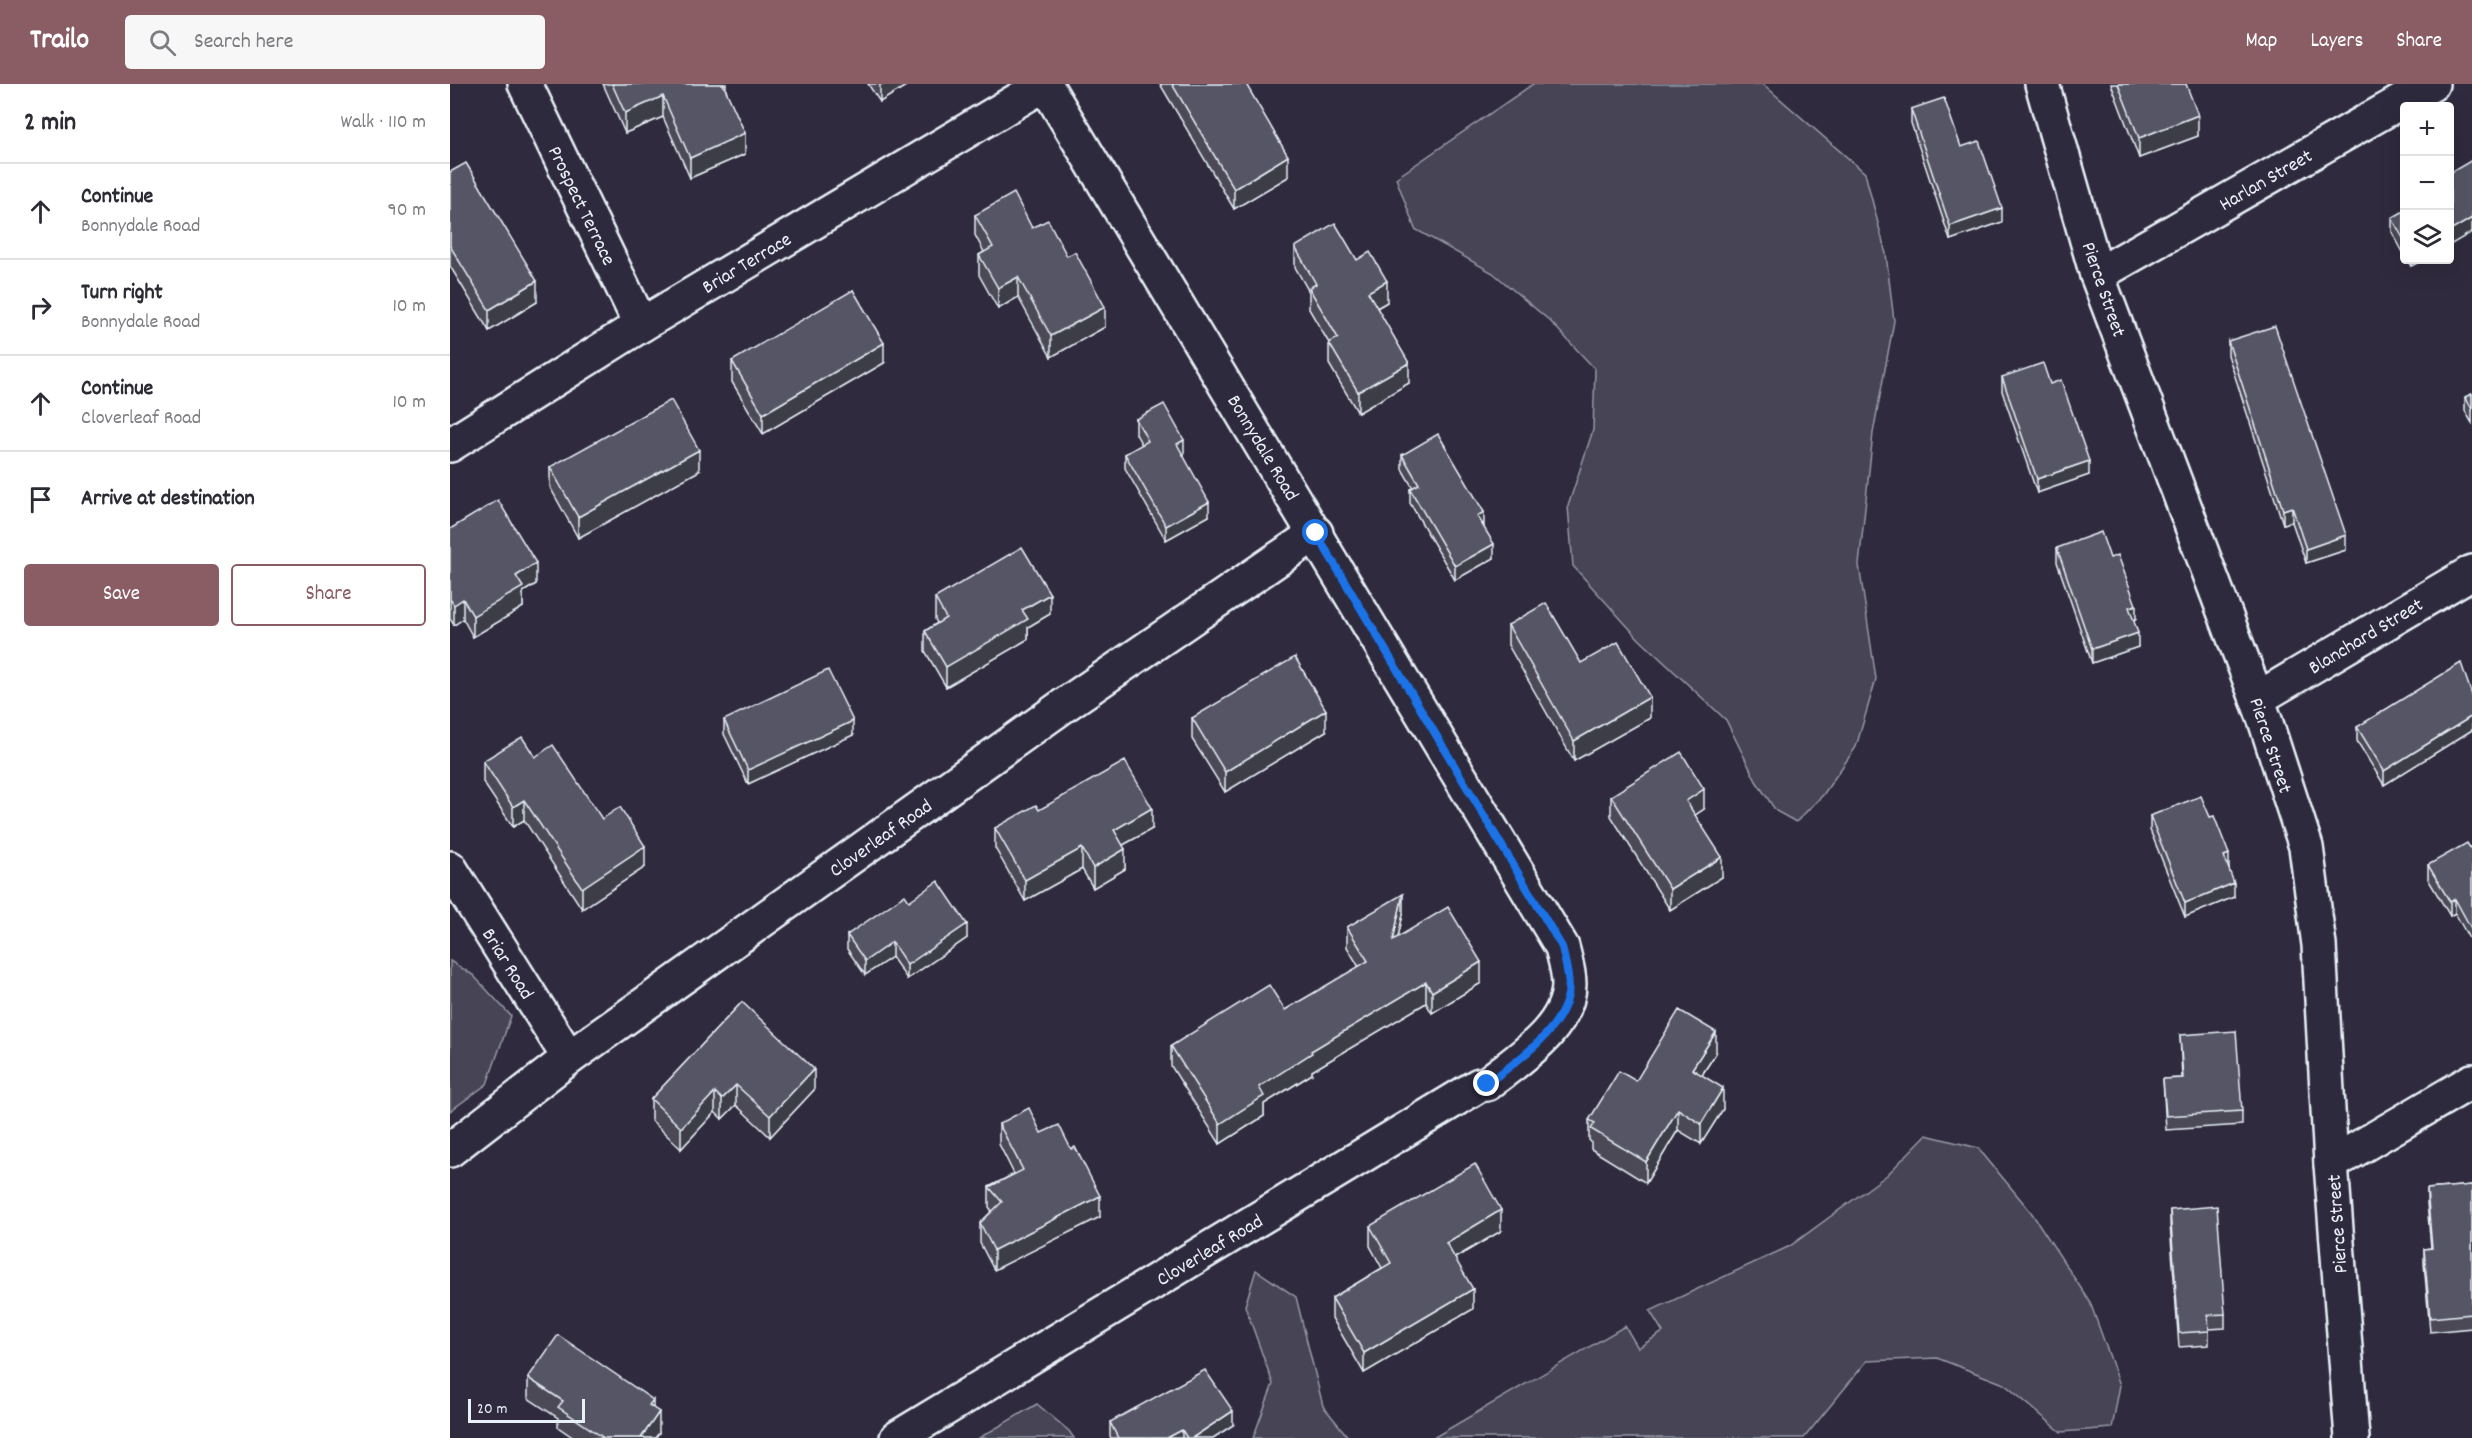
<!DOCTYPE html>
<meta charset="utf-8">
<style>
body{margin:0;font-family:Dekko,sans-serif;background:#f7f7f7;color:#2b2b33}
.controls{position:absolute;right:18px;top:18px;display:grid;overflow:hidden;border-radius:6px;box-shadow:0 6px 24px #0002}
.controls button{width:54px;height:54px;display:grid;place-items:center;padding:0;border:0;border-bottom:2px solid #e1e1e2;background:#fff;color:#2b2b33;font:30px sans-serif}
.scale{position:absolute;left:18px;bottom:15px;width:117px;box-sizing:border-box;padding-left:6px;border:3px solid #e8f1f8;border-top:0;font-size:16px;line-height:21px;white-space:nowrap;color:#e8f1f8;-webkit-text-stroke:4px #2f2a3d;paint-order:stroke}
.stop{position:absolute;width:18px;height:18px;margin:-14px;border:4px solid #1a73e8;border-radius:50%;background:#fff}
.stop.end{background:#1a73e8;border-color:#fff;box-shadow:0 2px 6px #0008}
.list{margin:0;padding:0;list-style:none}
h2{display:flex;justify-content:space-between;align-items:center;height:78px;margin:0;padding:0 24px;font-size:26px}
h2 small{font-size:20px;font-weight:400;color:#7c7c81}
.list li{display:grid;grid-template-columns:39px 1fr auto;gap:18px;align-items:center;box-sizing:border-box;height:96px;padding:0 24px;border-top:2px solid #e1e1e2}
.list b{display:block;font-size:22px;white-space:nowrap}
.list p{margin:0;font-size:20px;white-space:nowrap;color:#7c7c81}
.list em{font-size:20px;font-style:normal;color:#7c7c81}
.actions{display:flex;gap:12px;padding:18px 24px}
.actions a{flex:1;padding:14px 0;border:2px solid #8a5d65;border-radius:6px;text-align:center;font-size:21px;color:#8a5d65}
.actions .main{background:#8a5d65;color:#fff}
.icon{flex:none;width:33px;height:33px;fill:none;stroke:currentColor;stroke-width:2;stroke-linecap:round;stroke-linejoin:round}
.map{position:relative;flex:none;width:2022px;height:1354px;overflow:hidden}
header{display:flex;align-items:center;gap:36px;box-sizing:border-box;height:84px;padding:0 30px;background:#8a5d65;color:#fff}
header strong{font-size:28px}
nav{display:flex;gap:33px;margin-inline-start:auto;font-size:21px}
.search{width:420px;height:54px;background:#f7f7f7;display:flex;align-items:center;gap:15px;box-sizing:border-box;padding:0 21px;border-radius:6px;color:#7c7c81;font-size:22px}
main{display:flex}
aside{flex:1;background:#fff}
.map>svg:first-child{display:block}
.green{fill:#464455;stroke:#979aa6;stroke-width:1.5}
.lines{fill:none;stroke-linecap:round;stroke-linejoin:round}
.minor-casing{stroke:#e8f1f8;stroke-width:38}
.minor{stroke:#2f2a3d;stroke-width:33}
.wall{fill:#4b4957;stroke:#e8f1f8;stroke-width:1.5}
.shaded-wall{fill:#3d3c47;stroke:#e8f1f8;stroke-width:1.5}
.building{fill:#575565;stroke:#e8f1f8;stroke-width:1.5}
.route{stroke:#1a73e8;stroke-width:8}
.labels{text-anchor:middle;stroke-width:6;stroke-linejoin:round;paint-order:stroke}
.street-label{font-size:20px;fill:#e8f1f8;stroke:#2f2a3d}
</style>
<header>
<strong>Trailo</strong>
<div class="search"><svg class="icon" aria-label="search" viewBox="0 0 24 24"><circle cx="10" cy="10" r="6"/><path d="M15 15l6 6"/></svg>Search here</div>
<nav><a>Map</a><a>Layers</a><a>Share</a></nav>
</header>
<main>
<aside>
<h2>2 min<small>Walk · 110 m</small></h2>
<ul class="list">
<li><svg class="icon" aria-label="ahead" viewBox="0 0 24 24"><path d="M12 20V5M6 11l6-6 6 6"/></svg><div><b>Continue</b><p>Bonnydale Road</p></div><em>90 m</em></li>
<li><svg class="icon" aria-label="right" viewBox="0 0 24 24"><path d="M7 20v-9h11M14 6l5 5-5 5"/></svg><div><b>Turn right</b><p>Bonnydale Road</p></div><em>10 m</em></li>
<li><svg class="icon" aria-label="ahead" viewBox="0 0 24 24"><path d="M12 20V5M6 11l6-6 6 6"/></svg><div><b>Continue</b><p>Cloverleaf Road</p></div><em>10 m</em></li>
<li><svg class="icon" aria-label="arrive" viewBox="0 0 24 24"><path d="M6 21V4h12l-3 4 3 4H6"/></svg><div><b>Arrive at destination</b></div></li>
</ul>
<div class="actions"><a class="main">Save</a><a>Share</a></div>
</aside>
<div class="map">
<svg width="2022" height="1354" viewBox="0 0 2022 1354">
<rect width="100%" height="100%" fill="#2f2a3d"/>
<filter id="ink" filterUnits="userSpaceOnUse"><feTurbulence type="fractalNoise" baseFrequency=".0167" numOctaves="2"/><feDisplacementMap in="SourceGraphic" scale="12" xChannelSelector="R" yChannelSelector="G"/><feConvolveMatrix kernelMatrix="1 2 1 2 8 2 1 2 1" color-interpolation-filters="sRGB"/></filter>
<g filter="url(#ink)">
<g class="green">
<path d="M 1083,0 L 1313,0 L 1415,89 L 1436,170 L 1444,237 L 1423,349 L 1409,481 L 1426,595 L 1406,663 L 1373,711 L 1346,738 L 1326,727 L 1306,697 L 1276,636 L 1189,555 L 1123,482 L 1118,422 L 1143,346 L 1145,285 L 1100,237 L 1043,189 L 965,145 L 946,94 Z"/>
<path d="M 0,877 L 23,891 L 61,932 L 37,1000 L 0,1027 Z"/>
<path d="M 1476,1051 L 1528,1064 L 1581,1128 L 1640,1218 L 1670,1301 L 1662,1344 L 1611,1348 L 1554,1300 L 1487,1274 L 1417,1277 L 1354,1354 L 983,1354 L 1175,1242 L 1188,1264 L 1213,1248 L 1200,1227 L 1340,1162 L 1437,1091 Z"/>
<path d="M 806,1186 L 846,1213 L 873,1322 L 899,1354 L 803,1354 L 823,1300 L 795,1222 Z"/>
<path d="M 587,1320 L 619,1347 L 624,1354 L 529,1354 Z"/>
</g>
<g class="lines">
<defs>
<g id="minor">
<path d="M 75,0 L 191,241"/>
<path d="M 1592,0 L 1647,191 L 1815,636 L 1856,763 L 1869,861 L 1881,1080 L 1902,1354"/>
<path d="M 1647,191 L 1982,0"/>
<path d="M 0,361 L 191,241 L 595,0"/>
<path d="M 1807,615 L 2022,488"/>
<path d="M 0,784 L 119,974"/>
<path d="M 0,1066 L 119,974 L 613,622 L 866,449"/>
<path d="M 1881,1080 L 2022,997"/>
<path d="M 447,1354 L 1029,1001 L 1037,1000 C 1068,975 1119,944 1119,900 C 1119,888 1115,875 1112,863 L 595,0"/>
</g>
</defs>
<use href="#minor" class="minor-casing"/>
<use href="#minor" class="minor"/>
</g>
<g class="wall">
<path d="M 153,0 L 276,0 L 276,7 L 295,70 L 240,94 L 213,33 L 175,49 Z"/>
<path d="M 418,0 L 459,0 L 430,18 Z"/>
<path d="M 710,0 L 796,0 L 838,93 L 784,125 Z"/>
<path d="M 1661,0 L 1736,0 L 1748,52 L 1689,74 Z"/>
<path d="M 1461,25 L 1511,63 L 1552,138 L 1500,156 L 1461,39 Z"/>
<path d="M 0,88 L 87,218 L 39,247 L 0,182 Z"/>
<path d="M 1954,127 L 1954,170 L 1942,148 L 1942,134 Z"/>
<path d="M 525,131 L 582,144 L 655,243 L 601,273 L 568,213 L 548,225 L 529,191 L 529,171 L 534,168 L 525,151 Z"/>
<path d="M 845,163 L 907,176 L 937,218 L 927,224 L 959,299 L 908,329 L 879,280 L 879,259 L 859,225 L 859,208 L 845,183 Z"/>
<path d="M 1957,176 L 1973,176 L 1961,182 Z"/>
<path d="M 1778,257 L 1896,466 L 1856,479 L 1842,438 L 1833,440 L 1778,271 Z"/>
<path d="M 282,277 L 434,279 L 313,350 L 282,298 Z"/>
<path d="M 1552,293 L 1600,300 L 1639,391 L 1587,409 L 1552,307 Z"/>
<path d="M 2022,310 L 2022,339 L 2015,327 L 2015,313 Z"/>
<path d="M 686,335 L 734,371 L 733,371 L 759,432 L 716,456 L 675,384 L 675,370 L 692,361 L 686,350 Z"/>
<path d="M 952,371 L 1033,442 L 1044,474 L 1005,496 L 960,419 L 960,405 L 963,404 L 952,385 Z"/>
<path d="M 100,383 L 249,387 L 128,454 L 100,403 Z"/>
<path d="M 0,445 L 86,500 L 73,508 L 73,523 L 23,553 L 13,535 L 4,541 L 0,535 Z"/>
<path d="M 1607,464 L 1660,474 L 1686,535 L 1683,536 L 1688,563 L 1642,579 L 1607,478 Z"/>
<path d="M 485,514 L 600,530 L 578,543 L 578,555 L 496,603 L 475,567 L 475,547 L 487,539 L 485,535 Z"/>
<path d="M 1058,541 L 1131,579 L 1200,634 L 1124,677 L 1058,561 Z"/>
<path d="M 2022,611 L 2022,646 L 1934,701 L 1907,657 L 1907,643 Z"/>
<path d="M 742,634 L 876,647 L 775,708 L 742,655 Z"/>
<path d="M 274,636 L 403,651 L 298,700 L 274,650 Z"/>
<path d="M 85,673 L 152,735 L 195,783 L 132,825 L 74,736 L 63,743 L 33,698 L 33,677 Z"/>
<path d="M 1161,712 L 1254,725 L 1245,731 L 1272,793 L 1220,826 L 1161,732 Z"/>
<path d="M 589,726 L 702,745 L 673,761 L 675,785 L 643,804 L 632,785 L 575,817 L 545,764 L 545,744 Z"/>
<path d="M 1700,732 L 1779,784 L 1784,813 L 1735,833 L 1700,746 Z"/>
<path d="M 2022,767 L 2022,860 L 2005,829 L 2000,832 L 1978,795 L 1978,781 Z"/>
<path d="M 459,817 L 517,854 L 457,895 L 442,873 L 415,891 L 397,865 L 397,851 Z"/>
<path d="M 953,830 L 948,853 L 1031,899 L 982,929 L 976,919 L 862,987 L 862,990 L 814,1020 L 814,1032 L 770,1060 L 721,982 L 721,962 L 835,926 L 909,883 L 897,863 L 897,843 Z"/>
<path d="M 292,918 L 364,1006 L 320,1053 L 286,1021 L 272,1035 L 265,1028 L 231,1065 L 201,1036 L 201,1015 Z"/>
<path d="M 1730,951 L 1792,1027 L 1792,1041 L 1716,1046 L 1713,995 L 1732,994 Z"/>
<path d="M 1266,969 L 1252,991 L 1273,1025 L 1251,1060 L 1228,1046 L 1196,1099 L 1141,1065 L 1141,1058 L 1139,1056 L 1139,1036 L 1186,997 Z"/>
<path d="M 549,1040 L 591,1049 L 650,1133 L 544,1186 L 530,1159 L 530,1139 L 542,1127 L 539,1123 L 539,1103 L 564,1090 L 549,1060 Z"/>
<path d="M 2022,1101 L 2022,1244 L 1980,1248 L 1974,1179 L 1974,1165 L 1981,1164 L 1977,1119 L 1977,1105 Z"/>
<path d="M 1720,1126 L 1775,1230 L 1775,1244 L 1759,1245 L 1759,1261 L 1729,1263 L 1720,1140 Z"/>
<path d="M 920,1142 L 1051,1147 L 1005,1174 L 1023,1225 L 914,1289 L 882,1234 L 882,1214 L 932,1184 L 920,1162 Z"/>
<path d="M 78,1294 L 203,1324 L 209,1349 L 205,1354 L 124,1354 L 108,1343 L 108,1334 L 78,1314 Z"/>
<path d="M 660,1338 L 783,1341 L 763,1354 L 661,1354 L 660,1352 Z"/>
</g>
<g class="shaded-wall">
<path d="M 430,0 L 459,0 L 430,18 Z"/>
<path d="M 213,12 L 213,33 L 175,49 L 175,29 Z"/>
<path d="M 1748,31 L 1748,52 L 1689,74 L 1689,54 Z"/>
<path d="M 295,49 L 295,70 L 240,94 L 240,74 Z"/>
<path d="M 838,72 L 838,93 L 784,125 L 784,105 Z"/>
<path d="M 1552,124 L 1552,138 L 1500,156 L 1500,142 Z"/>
<path d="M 2022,134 L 2022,148 L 2000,161 L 2000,147 Z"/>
<path d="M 1961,176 L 1973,176 L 1961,182 Z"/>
<path d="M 568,193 L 568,213 L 548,225 L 548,204 Z"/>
<path d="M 87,197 L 87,218 L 39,247 L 39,226 Z"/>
<path d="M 937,197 L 937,218 L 918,229 L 918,208 Z"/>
<path d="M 655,223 L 655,243 L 601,273 L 601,252 Z"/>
<path d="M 434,259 L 434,279 L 313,350 L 313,330 Z"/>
<path d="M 959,279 L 959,299 L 908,329 L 908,308 Z"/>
<path d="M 734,356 L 734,371 L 727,374 L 727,360 Z"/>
<path d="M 249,366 L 249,387 L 128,454 L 128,433 Z"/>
<path d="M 1639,377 L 1639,391 L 1587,409 L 1587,395 Z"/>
<path d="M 759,418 L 759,432 L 716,456 L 716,442 Z"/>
<path d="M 1842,423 L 1842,438 L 1833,440 L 1833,426 Z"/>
<path d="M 1034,428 L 1034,442 L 1027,432 Z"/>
<path d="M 1896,451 L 1896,466 L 1856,479 L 1856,465 Z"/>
<path d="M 1044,460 L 1044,474 L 1005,496 L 1005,482 Z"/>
<path d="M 86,479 L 86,500 L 73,508 L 73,523 L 23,553 L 23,532 L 66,492 Z"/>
<path d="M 600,510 L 600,530 L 578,543 L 578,555 L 496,603 L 496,583 L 572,526 Z"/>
<path d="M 13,515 L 13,535 L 4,541 L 4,521 Z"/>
<path d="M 1686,521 L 1686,535 L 1679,537 L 1679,523 Z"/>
<path d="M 1688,549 L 1688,563 L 1642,579 L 1642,565 Z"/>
<path d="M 1200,613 L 1200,634 L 1124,677 L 1124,657 Z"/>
<path d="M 876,626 L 876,647 L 775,708 L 775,688 Z"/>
<path d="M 2022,632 L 2022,646 L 1934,701 L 1934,687 Z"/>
<path d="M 403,637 L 403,651 L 298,700 L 298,686 Z"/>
<path d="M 1254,705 L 1254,725 L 1236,737 L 1236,717 Z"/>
<path d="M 74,716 L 74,736 L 63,743 L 63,723 Z"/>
<path d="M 702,724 L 702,745 L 664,766 L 664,746 Z"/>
<path d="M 195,762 L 195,783 L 132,825 L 132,804 Z"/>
<path d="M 632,764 L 632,785 L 575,817 L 575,796 Z"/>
<path d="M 675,765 L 675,785 L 643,804 L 643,784 Z"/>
<path d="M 1779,770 L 1779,784 L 1774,786 L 1774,772 Z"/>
<path d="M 1272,773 L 1272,793 L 1220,826 L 1220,805 Z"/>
<path d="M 1784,799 L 1784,813 L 1735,833 L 1735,819 Z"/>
<path d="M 953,810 L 953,830 L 943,876 L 943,856 Z"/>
<path d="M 2005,815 L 2005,829 L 2000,832 L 2000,818 Z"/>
<path d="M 517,840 L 517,854 L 457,895 L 457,881 Z"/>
<path d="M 442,858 L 442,873 L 415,891 L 415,877 Z"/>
<path d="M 1031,878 L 1031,899 L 982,929 L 982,908 Z"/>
<path d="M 976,898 L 976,919 L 862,987 L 862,990 L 814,1020 L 814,1032 L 770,1060 L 770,1040 L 809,1003 L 861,967 Z"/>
<path d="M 1266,948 L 1266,969 L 1242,1006 L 1242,985 Z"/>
<path d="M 364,985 L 364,1006 L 320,1053 L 320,1032 Z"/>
<path d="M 286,1001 L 286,1021 L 272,1035 L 272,1015 Z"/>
<path d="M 1273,1004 L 1273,1025 L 1251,1060 L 1251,1040 Z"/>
<path d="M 265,1008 L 265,1028 L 231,1065 L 231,1044 Z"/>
<path d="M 1228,1025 L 1228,1046 L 1196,1099 L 1196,1078 Z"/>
<path d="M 650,1112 L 650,1133 L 544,1186 L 544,1166 Z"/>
<path d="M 1051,1126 L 1051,1147 L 996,1179 L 996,1159 Z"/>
<path d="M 1023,1205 L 1023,1225 L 914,1289 L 914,1269 Z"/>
<path d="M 203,1316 L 203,1336 L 199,1321 Z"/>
<path d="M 783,1327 L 783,1341 L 763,1354 L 742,1354 Z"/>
<path d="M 209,1328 L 209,1349 L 205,1354 L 191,1354 Z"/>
<path d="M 732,1346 L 732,1354 L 717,1354 Z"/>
</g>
<g class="building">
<path d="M 162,0 L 273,0 L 295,49 L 240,74 L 213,12 L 175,29 Z"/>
<path d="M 722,0 L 796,0 L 838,72 L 784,105 Z"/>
<path d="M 1668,0 L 1736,0 L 1748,31 L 1689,54 Z"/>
<path d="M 1494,14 L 1511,63 L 1529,57 L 1552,124 L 1500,142 L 1461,25 Z"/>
<path d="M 2022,76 L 2022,134 L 2000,147 L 2000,89 Z"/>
<path d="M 16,79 L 87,197 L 39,226 L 0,162 L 0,88 Z"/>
<path d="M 564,109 L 582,144 L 598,136 L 617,172 L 625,168 L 655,223 L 601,252 L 568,193 L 548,204 L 529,171 L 543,163 L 525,131 Z"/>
<path d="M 1954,127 L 1954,156 L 1942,134 Z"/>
<path d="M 885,139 L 907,176 L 920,168 L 937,197 L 918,208 L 959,279 L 908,308 L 879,259 L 888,254 L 859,204 L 866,200 L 845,163 Z"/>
<path d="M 403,206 L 434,259 L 313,330 L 282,277 Z"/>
<path d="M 1825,242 L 1896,451 L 1856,465 L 1842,423 L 1833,426 L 1778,257 Z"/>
<path d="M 1593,279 L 1600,300 L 1611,296 L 1639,377 L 1587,395 L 1552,293 Z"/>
<path d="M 2022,310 L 2022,325 L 2015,313 Z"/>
<path d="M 221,316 L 249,366 L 128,433 L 100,383 Z"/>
<path d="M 714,320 L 734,356 L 727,360 L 759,418 L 716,442 L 675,370 L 698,357 L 686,335 Z"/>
<path d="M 988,350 L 1034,428 L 1027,432 L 1044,460 L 1005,482 L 960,405 L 969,400 L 952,371 Z"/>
<path d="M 48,416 L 86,479 L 66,492 L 73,503 L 23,532 L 13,515 L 4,521 L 0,515 L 0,445 Z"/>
<path d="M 1651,448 L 1660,474 L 1668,471 L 1686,521 L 1679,523 L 1688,549 L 1642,565 L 1607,464 Z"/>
<path d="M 572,463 L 600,510 L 572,526 L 578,535 L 496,583 L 475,547 L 496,534 L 485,514 Z"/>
<path d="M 1096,519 L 1131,579 L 1168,558 L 1200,613 L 1124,657 L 1058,541 Z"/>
<path d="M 845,573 L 876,626 L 775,688 L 742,634 Z"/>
<path d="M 2011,579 L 2022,611 L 2022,632 L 1934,687 L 1907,643 Z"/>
<path d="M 378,586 L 403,637 L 298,686 L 274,636 Z"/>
<path d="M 72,653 L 85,673 L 103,661 L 152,735 L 170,723 L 195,762 L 132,804 L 74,716 L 63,723 L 33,677 Z"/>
<path d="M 1231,668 L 1254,705 L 1236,717 L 1272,773 L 1220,805 L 1161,712 Z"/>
<path d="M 675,677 L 702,724 L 664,746 L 675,765 L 643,784 L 632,764 L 575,796 L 545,744 L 586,721 L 589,726 Z"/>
<path d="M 1751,712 L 1760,733 L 1764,732 L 1779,770 L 1774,772 L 1784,799 L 1735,819 L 1700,732 Z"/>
<path d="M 2017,759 L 2022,767 L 2022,846 L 2005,815 L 2000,818 L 1978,781 Z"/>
<path d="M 488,797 L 517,840 L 457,881 L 442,858 L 415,877 L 397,851 L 455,811 L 459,817 Z"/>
<path d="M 953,810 L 943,856 L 998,823 L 1031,878 L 982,908 L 976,898 L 861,967 L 862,969 L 809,1003 L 814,1012 L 770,1040 L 721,962 L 819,901 L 835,926 L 918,877 L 897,843 Z"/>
<path d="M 292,918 L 364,985 L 320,1032 L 286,1001 L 272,1015 L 265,1008 L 231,1044 L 201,1015 Z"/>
<path d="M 1229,926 L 1266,948 L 1242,985 L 1273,1004 L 1251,1040 L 1228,1025 L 1196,1078 L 1141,1045 L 1145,1039 L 1139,1036 L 1169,987 L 1186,997 Z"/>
<path d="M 1786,947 L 1792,1027 L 1716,1032 L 1713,995 L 1733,994 L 1730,951 Z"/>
<path d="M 579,1024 L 591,1049 L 609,1041 L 621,1065 L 625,1063 L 650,1112 L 544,1166 L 530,1139 L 552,1118 L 539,1103 L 573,1086 L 549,1040 Z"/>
<path d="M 1025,1080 L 1051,1126 L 996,1159 L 1023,1205 L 914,1269 L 882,1214 L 941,1179 L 920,1142 Z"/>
<path d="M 2022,1101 L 2022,1230 L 1980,1234 L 1974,1165 L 1982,1164 L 1977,1105 Z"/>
<path d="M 1767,1122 L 1775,1230 L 1758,1231 L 1759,1247 L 1729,1249 L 1720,1126 Z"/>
<path d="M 108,1251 L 203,1316 L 199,1321 L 209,1328 L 191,1354 L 154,1354 L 108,1323 L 113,1317 L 78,1294 Z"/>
<path d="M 755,1286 L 783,1327 L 742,1354 L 737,1354 L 732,1346 L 717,1354 L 668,1354 L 660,1338 Z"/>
</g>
</g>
<g class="lines" filter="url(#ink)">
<path class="route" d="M 866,449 L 1112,863 C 1115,879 1122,899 1117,915 C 1106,952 1066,977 1037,1000"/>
</g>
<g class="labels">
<g class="street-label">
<text transform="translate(1815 95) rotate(-30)" y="7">Harlan Street</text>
<text transform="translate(133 121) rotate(64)" y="7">Prospect Terrace</text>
<text transform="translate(296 178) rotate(-31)" y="7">Briar Terrace</text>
<text transform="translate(1655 205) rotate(71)" y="7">Pierce Street</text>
<text transform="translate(814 363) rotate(59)" y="7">Bonnydale Road</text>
<text transform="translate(1915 551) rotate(-31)" y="7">Blanchard Street</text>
<text transform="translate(1822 661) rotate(72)" y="7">Pierce Street</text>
<text transform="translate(430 753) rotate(-35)" y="7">Cloverleaf Road</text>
<text transform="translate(59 879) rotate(58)" y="7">Briar Road</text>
<text transform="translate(1886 1140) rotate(-94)" y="7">Pierce Street</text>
<text transform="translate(759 1165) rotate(-31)" y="7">Cloverleaf Road</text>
</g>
</g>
</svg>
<div class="controls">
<button>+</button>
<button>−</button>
<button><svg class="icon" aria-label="layers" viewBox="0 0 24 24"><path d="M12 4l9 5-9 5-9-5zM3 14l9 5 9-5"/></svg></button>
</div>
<div class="scale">20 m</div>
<div class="stop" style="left:866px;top:449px"></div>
<div class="stop end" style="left:1037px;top:1000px"></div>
</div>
</main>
